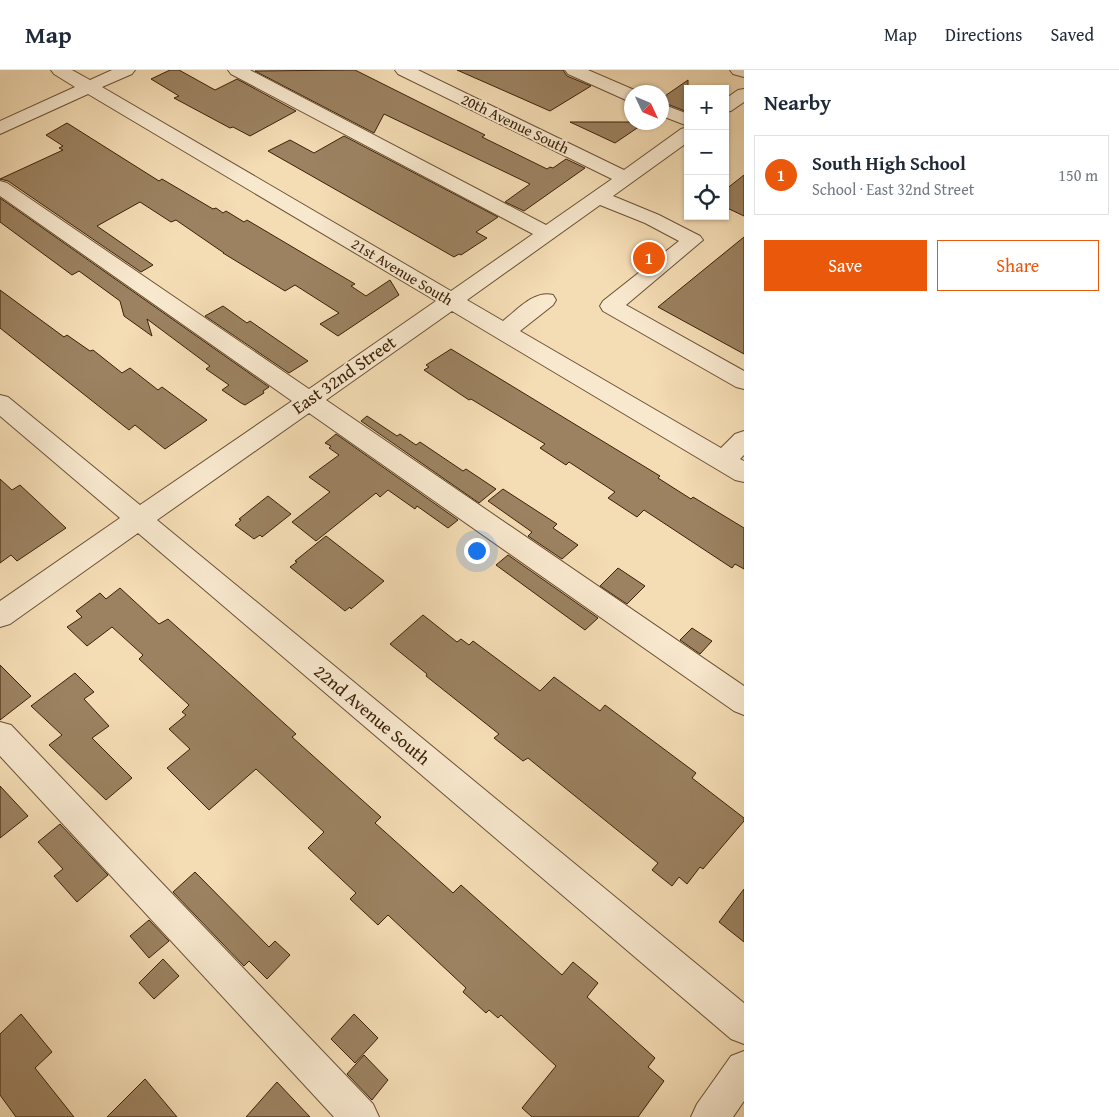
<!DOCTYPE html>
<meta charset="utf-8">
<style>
body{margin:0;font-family:"Gentium Book Plus",serif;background:#f6f6f7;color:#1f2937}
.controls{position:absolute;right:15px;top:15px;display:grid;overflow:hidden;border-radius:0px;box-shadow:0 1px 4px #0004}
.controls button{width:45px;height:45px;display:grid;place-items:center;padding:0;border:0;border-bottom:1px solid #e0e1e3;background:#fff;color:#1f2937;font:25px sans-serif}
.compass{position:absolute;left:624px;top:15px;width:45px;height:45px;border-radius:50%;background:#fff;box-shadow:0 1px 4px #0004;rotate:134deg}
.you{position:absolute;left:476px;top:480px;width:18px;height:18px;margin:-12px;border:4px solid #fff;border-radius:50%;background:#1a73e8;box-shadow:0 0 0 8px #1a73e833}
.badge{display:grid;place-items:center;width:32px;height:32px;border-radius:50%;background:#ea580c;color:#fff;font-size:16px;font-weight:700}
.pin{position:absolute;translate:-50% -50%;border:2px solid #fff;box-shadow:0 1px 5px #0006}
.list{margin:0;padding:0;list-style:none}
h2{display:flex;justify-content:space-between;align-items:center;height:65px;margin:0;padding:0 20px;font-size:21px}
h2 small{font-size:16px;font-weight:400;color:#747a83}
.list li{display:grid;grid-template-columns:32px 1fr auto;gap:15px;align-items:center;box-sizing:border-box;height:80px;margin:0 10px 10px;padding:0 10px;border:1px solid #e0e1e3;border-radius:0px}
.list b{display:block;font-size:19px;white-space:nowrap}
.list p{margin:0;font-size:16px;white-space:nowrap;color:#747a83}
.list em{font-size:16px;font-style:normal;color:#747a83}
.actions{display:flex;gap:10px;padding:15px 20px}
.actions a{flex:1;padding:11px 0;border:1px solid #ea580c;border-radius:0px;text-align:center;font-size:18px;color:#ea580c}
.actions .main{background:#ea580c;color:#fff}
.icon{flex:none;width:28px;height:28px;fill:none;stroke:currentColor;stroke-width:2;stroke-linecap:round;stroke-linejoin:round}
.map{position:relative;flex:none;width:744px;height:1047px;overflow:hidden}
header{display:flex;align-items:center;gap:30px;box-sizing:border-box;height:70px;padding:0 25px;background:#fff;border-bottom:1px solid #e0e1e3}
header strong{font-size:24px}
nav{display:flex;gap:28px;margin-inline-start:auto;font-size:18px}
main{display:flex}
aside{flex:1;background:#fff}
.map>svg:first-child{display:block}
.building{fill:#9c8261;stroke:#3c2108}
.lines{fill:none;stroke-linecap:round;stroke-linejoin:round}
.minor-casing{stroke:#6a5033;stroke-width:2}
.minor{fill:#f8e8ce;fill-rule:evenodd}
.labels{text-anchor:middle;stroke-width:4;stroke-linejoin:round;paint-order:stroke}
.far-street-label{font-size:15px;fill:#3c2108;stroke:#f8e8ce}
.street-label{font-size:18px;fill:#3c2108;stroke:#f8e8ce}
</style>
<header>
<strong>Map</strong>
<nav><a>Map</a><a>Directions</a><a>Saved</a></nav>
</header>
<main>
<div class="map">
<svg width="744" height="1047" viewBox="0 0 744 1047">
<rect width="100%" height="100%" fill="#f4dcb4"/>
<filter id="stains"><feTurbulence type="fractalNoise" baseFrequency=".004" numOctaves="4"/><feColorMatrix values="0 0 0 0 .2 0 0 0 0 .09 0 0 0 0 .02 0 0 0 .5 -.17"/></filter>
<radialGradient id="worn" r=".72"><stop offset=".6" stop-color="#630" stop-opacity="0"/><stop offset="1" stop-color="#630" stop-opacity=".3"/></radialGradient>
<g class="building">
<path d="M 170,0 L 179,0 L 215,20 L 237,9 L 296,41 L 250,66 L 233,57 L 230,58 L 174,28 L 179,26 L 151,9 Z"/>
<path d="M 355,0 L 485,65 L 482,67 L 547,99 L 550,97 L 553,98 L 566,89 L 585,98 L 524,141 L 505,132 L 530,114 L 528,113 L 384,44 L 374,63 L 255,1 Z"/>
<path d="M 457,0 L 563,0 L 567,6 L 591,16 L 550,41 Z"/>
<path d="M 688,10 L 688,39 L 685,41 L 662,32 L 662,28 Z"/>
<path d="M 570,52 L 646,52 L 615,73 Z"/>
<path d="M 67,53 L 159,111 L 162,109 L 213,139 L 216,138 L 223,143 L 226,141 L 244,152 L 247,150 L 355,214 L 351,216 L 366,226 L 390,210 L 399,225 L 338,266 L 320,254 L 339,243 L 295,215 L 285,221 L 223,183 L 224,183 L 176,150 L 171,152 L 140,132 L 97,156 L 153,195 L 141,202 L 8,111 L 0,109 L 63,80 L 59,78 L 63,76 L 46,65 Z"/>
<path d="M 344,66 L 498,147 L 476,162 L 487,168 L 461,185 L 459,184 L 454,187 L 268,81 L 290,70 L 314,83 Z"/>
<path d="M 744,105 L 744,146 L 725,137 L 725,120 Z"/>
<path d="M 0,128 L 269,317 L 263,321 L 264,323 L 245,335 L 241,333 L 222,320 L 229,315 L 206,299 L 210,296 L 147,249 L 152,266 L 124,246 L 120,231 L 79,201 L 72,205 L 0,152 Z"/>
<path d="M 744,167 L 744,284 L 658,237 Z"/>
<path d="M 0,220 L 64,267 L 67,265 L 90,281 L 93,280 L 122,303 L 130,298 L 158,320 L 162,317 L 207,350 L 165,379 L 135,355 L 129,360 L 0,258 Z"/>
<path d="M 223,236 L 247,253 L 250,251 L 308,291 L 289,303 L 205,246 Z"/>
<path d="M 451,279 L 660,406 L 658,408 L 691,429 L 693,427 L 744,458 L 744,499 L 735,494 L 732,498 L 644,440 L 637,447 L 608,428 L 615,422 L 569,392 L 566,395 L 540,378 L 545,374 L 471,329 L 469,330 L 424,300 L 429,297 L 426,295 Z"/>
<path d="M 367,346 L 397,366 L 400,364 L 416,375 L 420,372 L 463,401 L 466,399 L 496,419 L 479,433 L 361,351 Z"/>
<path d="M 336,364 L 458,450 L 448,458 L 417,436 L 415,439 L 388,420 L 380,427 L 376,423 L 316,471 L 292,452 L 330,422 L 309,407 L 339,385 L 329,378 L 331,376 L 325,373 Z"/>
<path d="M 0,409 L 12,420 L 20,415 L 66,458 L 17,491 L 11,485 L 0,493 Z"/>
<path d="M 503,419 L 557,454 L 553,458 L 578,475 L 562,489 L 528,466 L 532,462 L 488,431 Z"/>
<path d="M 268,426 L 291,444 L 262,467 L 260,465 L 254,469 L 235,455 L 241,450 L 239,449 Z"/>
<path d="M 326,466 L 384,511 L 351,539 L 350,537 L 345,541 L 290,497 L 297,492 L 295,491 Z"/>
<path d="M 508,485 L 598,548 L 585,560 L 496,495 Z"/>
<path d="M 618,498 L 645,516 L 627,534 L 600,516 Z"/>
<path d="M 120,518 L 159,554 L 168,549 L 243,616 L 296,664 L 292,667 L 381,747 L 375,753 L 453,823 L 461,815 L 562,905 L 573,892 L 598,913 L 587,927 L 655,988 L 648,997 L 664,1011 L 638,1047 L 532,1047 L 522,1038 L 556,996 L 501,945 L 498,948 L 489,940 L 486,943 L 463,922 L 466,918 L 388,845 L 378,855 L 350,829 L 356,823 L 308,778 L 324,762 L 256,699 L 209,740 L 167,698 L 190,679 L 169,659 L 186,645 L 182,642 L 189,635 L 139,589 L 143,585 L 112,557 L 87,576 L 67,557 L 82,547 L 76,541 L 100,523 L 106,529 Z"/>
<path d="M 423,545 L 457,572 L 461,569 L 469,575 L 473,571 L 540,621 L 554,607 L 600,641 L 605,635 L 696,703 L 692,708 L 744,748 L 744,751 L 703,799 L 700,797 L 687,814 L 679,807 L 672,816 L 652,800 L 658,793 L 528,688 L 523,691 L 494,668 L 499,664 L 426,606 L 427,604 L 390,574 Z"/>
<path d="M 692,558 L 712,571 L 700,584 L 680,570 Z"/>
<path d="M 0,595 L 31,626 L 0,650 Z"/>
<path d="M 75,603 L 94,622 L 84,629 L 109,656 L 92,668 L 132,708 L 106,730 L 49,675 L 62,665 L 31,636 Z"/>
<path d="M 0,716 L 28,746 L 0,768 Z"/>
<path d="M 60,754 L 108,805 L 77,832 L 54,806 L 63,799 L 38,772 Z"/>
<path d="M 195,802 L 269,877 L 275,871 L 290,885 L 267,909 L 249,891 L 244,896 L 173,822 Z"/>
<path d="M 744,819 L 744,872 L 719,852 Z"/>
<path d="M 149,850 L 169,871 L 149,888 L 130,866 Z"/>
<path d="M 163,889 L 179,906 L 154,929 L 139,913 Z"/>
<path d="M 21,944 L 52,982 L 35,998 L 74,1047 L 16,1047 L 0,1025 L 0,964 Z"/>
<path d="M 354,944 L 378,968 L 355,993 L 331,969 Z"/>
<path d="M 364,985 L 388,1010 L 372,1030 L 347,1004 Z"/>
<path d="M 145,1009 L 177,1047 L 107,1047 Z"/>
<path d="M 277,1012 L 310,1047 L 246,1047 Z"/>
</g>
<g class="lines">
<defs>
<g id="minor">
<path d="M 51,0 L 72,0 L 90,10 L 112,0 L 135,0 L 132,4 L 102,17 L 451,221 L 533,164 L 231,4 L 228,0 L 250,0 L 546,155 L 612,109 L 398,4 L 395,0 L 418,0 L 624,100 L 681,59 L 688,57 L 688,72 L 613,126 L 659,145 L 700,166 L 703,170 L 626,235 L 744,301 L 744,319 L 736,317 L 603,241 L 600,236 L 603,231 L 679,171 L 645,153 L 600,135 L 467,230 L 503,251 C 517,240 534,220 553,225 L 556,230 L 553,235 L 520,261 L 721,378 L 735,364 L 744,361 L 744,385 L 740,389 L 744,391 L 744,412 L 735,410 L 452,241 L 326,330 L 744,616 L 744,645 L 734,641 L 309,343 L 157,450 L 744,933 L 744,974 L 731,969 L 138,463 L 10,554 L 0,557 L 0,531 L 120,448 L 0,346 L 0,325 L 8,327 L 140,435 L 292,331 L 0,126 L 0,111 L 7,113 L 309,319 L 436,231 L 88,24 L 0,64 L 0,51 L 75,17 L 54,4 Z"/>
<path d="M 565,0 L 588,0 L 639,22 L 632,22 L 632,31 L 626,30 L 568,4 Z"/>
<path d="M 730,0 L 744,0 L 744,7 L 733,4 Z"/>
<path d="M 744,19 L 744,32 L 731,41 L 725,42 L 725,29 L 738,20 Z"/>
<path d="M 662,34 L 688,44 L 688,56 L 662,46 Z"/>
<path d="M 0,652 L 11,655 L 373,1034 L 379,1047 L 334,1047 L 0,686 Z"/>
<path d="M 744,981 L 744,1031 L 733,1047 L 691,1047 L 697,1034 L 731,986 Z"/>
</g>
</defs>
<use href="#minor" class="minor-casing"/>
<use href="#minor" class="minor"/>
</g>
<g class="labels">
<g class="far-street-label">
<text transform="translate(515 54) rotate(26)" y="5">20th Avenue South</text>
<text transform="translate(402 202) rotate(31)" y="5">21st Avenue South</text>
</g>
<g class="street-label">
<text transform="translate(344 305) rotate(-35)" y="6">East 32nd Street</text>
<text transform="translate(372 645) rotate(40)" y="6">22nd Avenue South</text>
</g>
</g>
<rect width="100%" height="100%" filter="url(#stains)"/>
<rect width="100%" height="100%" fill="url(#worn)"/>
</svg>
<div class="controls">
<button>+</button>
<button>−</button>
<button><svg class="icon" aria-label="locate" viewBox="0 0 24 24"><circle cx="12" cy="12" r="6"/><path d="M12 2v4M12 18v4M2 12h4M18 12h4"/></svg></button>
</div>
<svg class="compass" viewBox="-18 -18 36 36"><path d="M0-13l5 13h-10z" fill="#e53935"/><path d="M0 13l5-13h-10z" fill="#747a83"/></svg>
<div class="you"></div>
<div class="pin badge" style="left:649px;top:188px">1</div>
</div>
<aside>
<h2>Nearby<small></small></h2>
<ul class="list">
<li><span class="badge">1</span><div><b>South High School</b><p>School · East 32nd Street</p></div><em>150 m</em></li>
</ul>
<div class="actions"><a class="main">Save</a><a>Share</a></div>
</aside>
</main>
